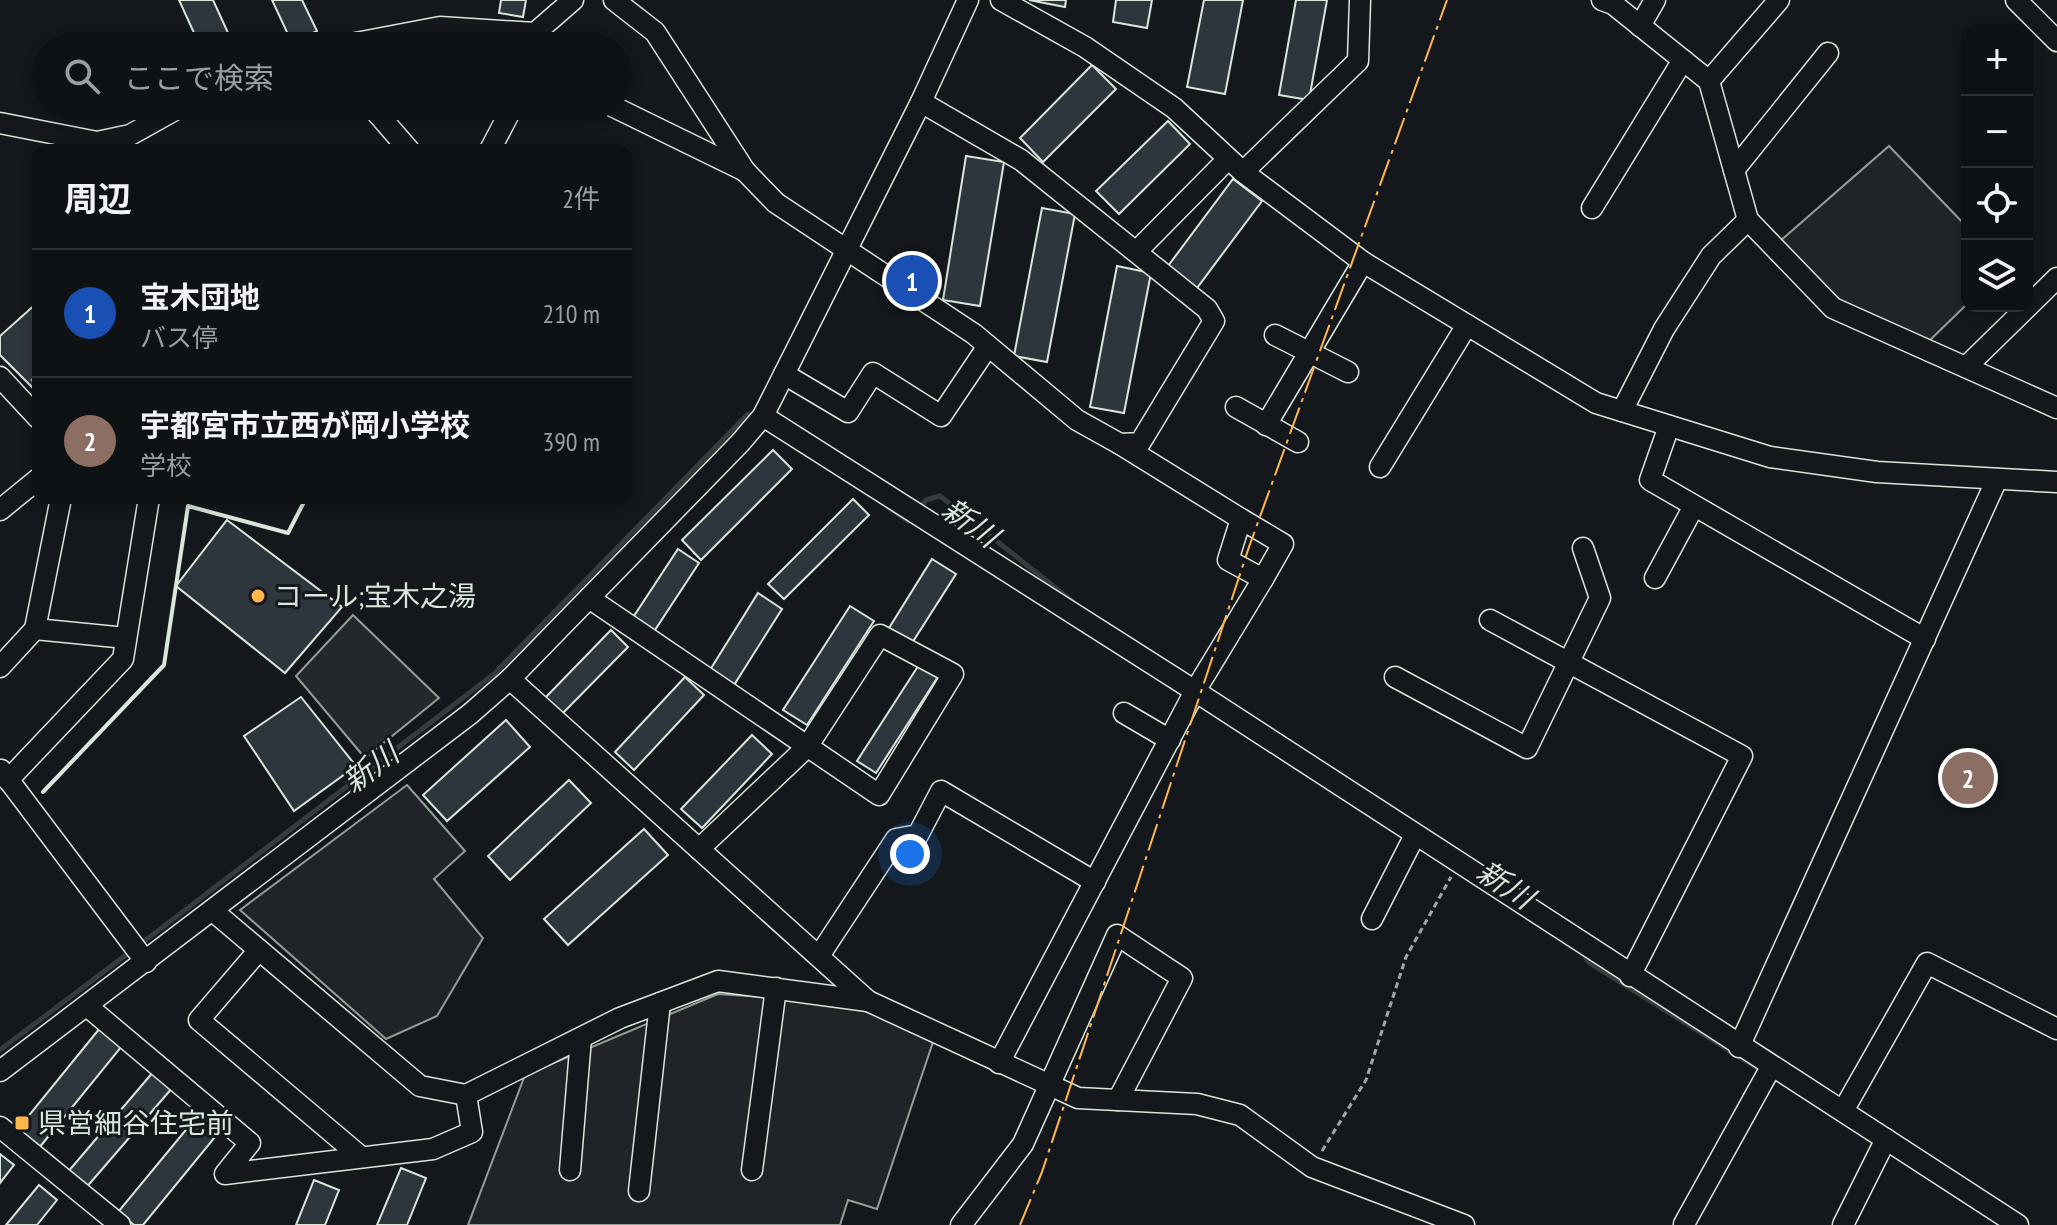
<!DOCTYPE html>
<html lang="ja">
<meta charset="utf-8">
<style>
body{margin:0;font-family:"PT Sans Narrow","Noto Sans JP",sans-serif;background:#1d2022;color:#f1f3f6}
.controls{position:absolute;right:24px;top:24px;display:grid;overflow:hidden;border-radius:16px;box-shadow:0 4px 12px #0003}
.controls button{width:72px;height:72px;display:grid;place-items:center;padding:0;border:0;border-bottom:2px solid #2f3234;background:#0f1215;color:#f1f3f6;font:40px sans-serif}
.you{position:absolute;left:910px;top:854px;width:28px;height:28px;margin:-20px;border:6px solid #fff;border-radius:50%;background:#1a73e8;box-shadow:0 0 0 12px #1a73e833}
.badge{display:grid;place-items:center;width:52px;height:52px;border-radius:50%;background:#ffb74d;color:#fff;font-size:26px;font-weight:700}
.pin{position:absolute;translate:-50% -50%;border:4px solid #fff;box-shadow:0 2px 8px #0006}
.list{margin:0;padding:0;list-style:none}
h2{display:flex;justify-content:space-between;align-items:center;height:104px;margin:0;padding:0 32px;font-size:34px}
h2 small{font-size:26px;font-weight:400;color:#9b9ea0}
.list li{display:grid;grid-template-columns:52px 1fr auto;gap:24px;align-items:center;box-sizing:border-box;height:128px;padding:0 32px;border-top:2px solid #2f3234}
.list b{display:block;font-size:30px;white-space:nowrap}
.list p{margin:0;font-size:26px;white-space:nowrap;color:#9b9ea0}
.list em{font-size:26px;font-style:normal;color:#9b9ea0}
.icon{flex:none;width:44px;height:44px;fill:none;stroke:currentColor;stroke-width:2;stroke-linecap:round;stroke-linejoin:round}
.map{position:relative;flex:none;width:2057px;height:1225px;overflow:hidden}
.search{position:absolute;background:#0f1215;box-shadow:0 4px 12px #0003;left:32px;top:32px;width:600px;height:88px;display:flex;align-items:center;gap:20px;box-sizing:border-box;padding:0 28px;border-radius:44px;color:#9b9ea0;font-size:30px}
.panel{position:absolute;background:#0f1215;box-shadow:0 4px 12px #0003;left:32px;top:144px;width:600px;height:360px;border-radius:16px}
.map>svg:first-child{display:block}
.green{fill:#202428;stroke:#939e99;stroke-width:2}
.parking{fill:#24282b;stroke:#939e99;stroke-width:2}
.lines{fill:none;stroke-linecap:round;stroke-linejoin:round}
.stream{stroke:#363b3e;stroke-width:5}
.building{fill:#2c363c;stroke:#d8e6dc;stroke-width:2}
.minor-casing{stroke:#d8e6dc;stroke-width:23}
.path{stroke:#9da8a2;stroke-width:3;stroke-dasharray:6 4;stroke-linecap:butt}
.minor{stroke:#14181c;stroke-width:20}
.wall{stroke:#d8e6dc;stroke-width:4}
.power{stroke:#ffb74d;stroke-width:2;stroke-dasharray:28 6 4 6;stroke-linecap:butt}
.poi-dot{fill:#ffb74d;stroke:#14181c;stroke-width:3}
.labels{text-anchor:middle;stroke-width:6;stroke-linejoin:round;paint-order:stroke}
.poi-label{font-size:28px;fill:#d8e6dc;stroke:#14181c;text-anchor:start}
.water-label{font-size:30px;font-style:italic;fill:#d8e6dc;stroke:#14181c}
</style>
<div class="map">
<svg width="2057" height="1225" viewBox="0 0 2057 1225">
<rect width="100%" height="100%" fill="#14181c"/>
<g class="green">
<path d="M 1889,146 L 1967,227 L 1967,304 L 1926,344 L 1840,305 L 1779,242 Z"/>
<path d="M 407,785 L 465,851 L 434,879 L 483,938 L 437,1016 L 386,1039 L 240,910 Z"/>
<path d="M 718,994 L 859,1003 L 934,1039 L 877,1209 L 848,1200 L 840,1225 L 468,1225 L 525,1075 Z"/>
</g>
<path class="parking" d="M 353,615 L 439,698 L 365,758 L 296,676 Z"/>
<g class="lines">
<g class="stream">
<path d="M 889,508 L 908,521 L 912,516"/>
<path d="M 919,508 L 926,500 L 940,496 L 1072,601"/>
<path d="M 138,946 L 494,674 L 748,414 L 754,418"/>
<path d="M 1582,950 L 1588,962 L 1762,1071"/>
<path d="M 0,1050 L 130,952"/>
</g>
</g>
<g class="building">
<path d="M 179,0 L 213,0 L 234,46 L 200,46 Z"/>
<path d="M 272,0 L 302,0 L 317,31 L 292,43 Z"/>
<path d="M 501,0 L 526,0 L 523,17 L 499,13 Z"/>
<path d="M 1029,0 L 1066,0 L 1065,7 Z"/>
<path d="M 1116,0 L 1152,0 L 1147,28 L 1113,22 Z"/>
<path d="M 1204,0 L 1243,0 L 1225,94 L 1187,87 Z"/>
<path d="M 1296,0 L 1327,0 L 1309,100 L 1279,95 Z"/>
<path d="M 1092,65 L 1116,89 L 1043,162 L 1020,138 Z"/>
<path d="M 1168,121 L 1190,144 L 1119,214 L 1096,191 Z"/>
<path d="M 966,156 L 1004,162 L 980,306 L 943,300 Z"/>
<path d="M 1233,179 L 1262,201 L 1197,288 L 1168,266 Z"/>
<path d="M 1042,208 L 1075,214 L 1047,362 L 1014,356 Z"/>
<path d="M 1117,266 L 1151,273 L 1124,413 L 1090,407 Z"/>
<path d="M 38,302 L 38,393 L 0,355 L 0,336 Z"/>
<path d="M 773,450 L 792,469 L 701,560 L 682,540 Z"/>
<path d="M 853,499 L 869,515 L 784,599 L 768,584 Z"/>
<path d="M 227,520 L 342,607 L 285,673 L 176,586 Z"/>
<path d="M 678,549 L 699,563 L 653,633 L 632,619 Z"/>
<path d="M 932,559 L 956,574 L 912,643 L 889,628 Z"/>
<path d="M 758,593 L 782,609 L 734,685 L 710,670 Z"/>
<path d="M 850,606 L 874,621 L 807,725 L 783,710 Z"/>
<path d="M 611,630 L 628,647 L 560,716 L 544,699 Z"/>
<path d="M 922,660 L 941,672 L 876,773 L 857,761 Z"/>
<path d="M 685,677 L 704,695 L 634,770 L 615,752 Z"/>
<path d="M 301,697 L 356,766 L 294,811 L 244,736 Z"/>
<path d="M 506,720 L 530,747 L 447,821 L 423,795 Z"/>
<path d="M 752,735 L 772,754 L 702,828 L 681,809 Z"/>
<path d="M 569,780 L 591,803 L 510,880 L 488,856 Z"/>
<path d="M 644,829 L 668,855 L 568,945 L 544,919 Z"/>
<path d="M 100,1028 L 122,1046 L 39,1148 L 17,1130 Z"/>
<path d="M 154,1071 L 173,1087 L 85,1189 L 67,1173 Z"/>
<path d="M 199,1114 L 220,1131 L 143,1225 L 134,1225 L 118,1212 Z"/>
<path d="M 0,1154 L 14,1165 L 0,1183 Z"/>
<path d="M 401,1168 L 426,1178 L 407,1225 L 377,1225 Z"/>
<path d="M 314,1180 L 339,1190 L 325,1225 L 296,1225 Z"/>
<path d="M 39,1185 L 57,1200 L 37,1225 L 6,1225 Z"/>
</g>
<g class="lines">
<defs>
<g id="minor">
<path d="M 614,0 L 655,32 L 745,171 L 776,203 L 974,334 L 1077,420 L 1120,444 L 1140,443 L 1214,321 L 1207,309 L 1021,160 L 921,102"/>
<path d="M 1001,0 L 1085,47 L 1174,108 L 1243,172 L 1363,262 L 1596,403 L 1770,457 L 1877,472 L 2057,482"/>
<path d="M 1602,0 L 1613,4 L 1709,81 L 1748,220 L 1833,308 L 2057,408"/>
<path d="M 2016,0 L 2057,41"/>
<path d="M 1640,26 L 1655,0"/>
<path d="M 340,46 L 440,27 L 535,33 L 573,0"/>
<path d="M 1709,81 L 1779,0"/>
<path d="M 371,106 L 409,150"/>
<path d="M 612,106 L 745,171"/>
<path d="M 0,123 L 97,142 L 130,135 L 182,106"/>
<path d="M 490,150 L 513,106"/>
<path d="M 1734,170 L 1828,53"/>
<path d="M 1243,172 L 1358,61 L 1360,0"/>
<path d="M 1592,208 L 1683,60"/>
<path d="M 1137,251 L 1228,159"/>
<path d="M 1275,335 L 1348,372"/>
<path d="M 1967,366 L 2057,278"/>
<path d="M 784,374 L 848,412 L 873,373 L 941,416 L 988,346"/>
<path d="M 0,377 L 38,418"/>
<path d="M 1236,407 L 1298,442"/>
<path d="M 1622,411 L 1664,329 L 1711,256 L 1748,220"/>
<path d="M 763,416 L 1195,691 L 2018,1225"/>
<path d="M 1266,425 L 1363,262"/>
<path d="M 1669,426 L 1650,480 L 1925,639"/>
<path d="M 1380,467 L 1467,325"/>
<path d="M 0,510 L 38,479"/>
<path d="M 1241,519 L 1283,544 L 1263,579"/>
<path d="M 1655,578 L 1694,506"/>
<path d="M 589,598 L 879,795 L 953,674 L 880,635 L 807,747 L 699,849"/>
<path d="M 1490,620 L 1742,756 L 1630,976"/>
<path d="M 35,629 L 126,638"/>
<path d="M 0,667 L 35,629 L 61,498"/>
<path d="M 1395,677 L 1527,748 L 1600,598 L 1583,548"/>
<path d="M 510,679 L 868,1001 L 1078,1098 L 1197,1104 L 1240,1115 L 1312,1167 L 1464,1225"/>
<path d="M 1124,713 L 1170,740"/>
<path d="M 1,770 L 146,962"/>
<path d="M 8,780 L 123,659 L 149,498"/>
<path d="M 213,911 L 420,1086 L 466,1095 L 620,1018 L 718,981 L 868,1001"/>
<path d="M 1372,919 L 1415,835"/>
<path d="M 259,950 L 199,1020 L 360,1156"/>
<path d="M 819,956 L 896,839 L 918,835 L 941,791 L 1095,882"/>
<path d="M 87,1006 L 250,1143 L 225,1174 L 433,1149 L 472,1132 L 466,1095"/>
<path d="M 1739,1047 L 1997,479"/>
<path d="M 999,1063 L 1195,691 L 1263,579 L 1228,560 L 1241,519 L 1120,444"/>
<path d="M 0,1071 L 470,714 L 510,679 L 740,443 L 763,416 L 921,102 L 968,0"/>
<path d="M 1843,1111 L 1927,963 L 2057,1029"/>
<path d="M 0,1127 L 120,1225"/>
<path d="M 570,1170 L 581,1038"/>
<path d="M 752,1170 L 776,988"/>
<path d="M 639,1191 L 660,1003"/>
<path d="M 1684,1224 L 1771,1067"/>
<path d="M 961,1225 L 1023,1144 L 1117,935 L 1182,978 L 1118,1100"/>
<path d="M 1843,1225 L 1886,1139"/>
</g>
</defs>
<use href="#minor" class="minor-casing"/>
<g class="path">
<path d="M 31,381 L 38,375"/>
<path d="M 1322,1151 L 1366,1080 L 1406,957 L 1451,877"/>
</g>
<use href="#minor" class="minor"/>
<path class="wall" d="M 43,792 L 164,665 L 188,506 L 288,533 L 306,498"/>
<path class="power" d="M 1020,1225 L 1042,1172 L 1249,547 L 1447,0"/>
</g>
<g class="poi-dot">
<circle cx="258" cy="596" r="8"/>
<rect x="14" y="1115" width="16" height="16" rx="4"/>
</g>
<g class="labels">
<g class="poi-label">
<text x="274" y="606">コール;宝木之湯</text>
<text x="38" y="1133">県営細谷住宅前</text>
</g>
<g class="water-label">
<text transform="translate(970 523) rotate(35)" y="10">新川</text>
<text transform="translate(371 768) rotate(-37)" y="10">新川</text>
<text transform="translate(1505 885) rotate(33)" y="10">新川</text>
</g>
</g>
</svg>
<div class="controls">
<button>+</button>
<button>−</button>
<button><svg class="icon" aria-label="locate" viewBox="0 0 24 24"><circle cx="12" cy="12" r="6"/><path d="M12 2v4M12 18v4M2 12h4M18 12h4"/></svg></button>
<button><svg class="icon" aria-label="layers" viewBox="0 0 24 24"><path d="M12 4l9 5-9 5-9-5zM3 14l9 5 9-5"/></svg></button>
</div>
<div class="you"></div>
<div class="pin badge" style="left:912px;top:281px;background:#1a4fb4">1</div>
<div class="pin badge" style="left:1968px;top:778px;background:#8d6e63">2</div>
<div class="search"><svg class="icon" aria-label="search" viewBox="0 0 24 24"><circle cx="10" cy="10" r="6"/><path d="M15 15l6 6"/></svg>ここで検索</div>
<section class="panel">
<h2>周辺<small>2件</small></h2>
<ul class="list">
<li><span class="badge" style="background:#1a4fb4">1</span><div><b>宝木団地</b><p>バス停</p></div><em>210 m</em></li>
<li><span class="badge" style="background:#8d6e63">2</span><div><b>宇都宮市立西が岡小学校</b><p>学校</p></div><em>390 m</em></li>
</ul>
</section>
</div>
